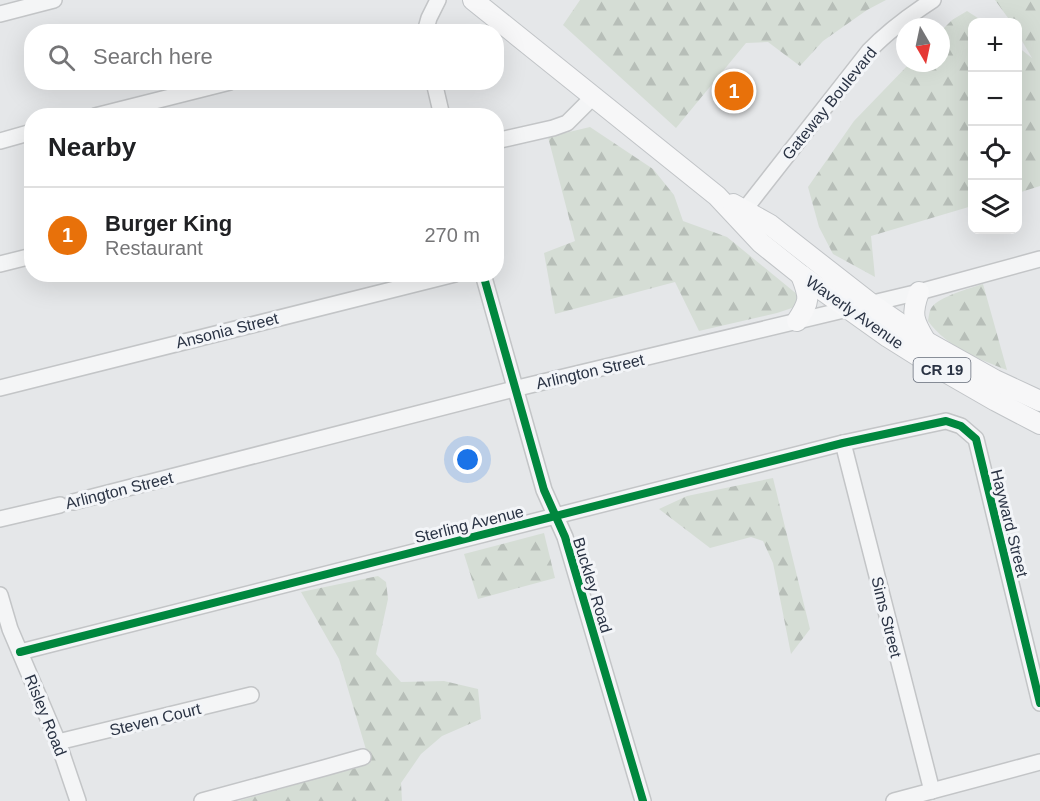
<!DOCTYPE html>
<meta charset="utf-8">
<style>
body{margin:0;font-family:Helvetica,sans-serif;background:#f6f6f6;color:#202124}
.controls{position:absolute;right:18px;top:18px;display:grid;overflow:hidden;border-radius:12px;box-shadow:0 6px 24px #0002}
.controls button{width:54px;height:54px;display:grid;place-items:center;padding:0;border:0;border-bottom:2px solid #e0e0e0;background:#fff;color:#202124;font:30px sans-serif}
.compass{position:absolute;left:896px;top:18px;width:54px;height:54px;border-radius:50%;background:#fff;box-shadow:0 6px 24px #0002;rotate:171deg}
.you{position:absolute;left:468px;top:460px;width:21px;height:21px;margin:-15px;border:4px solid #fff;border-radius:50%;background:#1a73e8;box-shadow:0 0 0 9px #1a73e833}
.badge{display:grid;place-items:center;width:39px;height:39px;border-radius:50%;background:#6b727e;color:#fff;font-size:20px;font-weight:700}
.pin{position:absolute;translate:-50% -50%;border:3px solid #fff;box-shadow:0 2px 6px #0006}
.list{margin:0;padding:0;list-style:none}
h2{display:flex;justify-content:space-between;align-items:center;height:78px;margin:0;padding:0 24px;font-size:26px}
h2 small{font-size:20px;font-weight:400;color:#757577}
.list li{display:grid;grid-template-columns:39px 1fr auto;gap:18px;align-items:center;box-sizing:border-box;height:96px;padding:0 24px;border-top:2px solid #e0e0e0}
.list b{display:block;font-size:22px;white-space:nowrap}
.list p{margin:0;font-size:20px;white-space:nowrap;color:#757577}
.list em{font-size:20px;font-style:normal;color:#757577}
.icon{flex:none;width:33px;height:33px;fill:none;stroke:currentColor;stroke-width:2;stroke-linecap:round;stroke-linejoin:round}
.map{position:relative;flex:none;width:1040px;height:801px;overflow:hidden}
.search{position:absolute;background:#fff;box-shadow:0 6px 24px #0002;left:24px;top:24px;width:480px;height:66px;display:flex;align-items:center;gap:15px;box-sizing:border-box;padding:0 21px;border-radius:24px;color:#757577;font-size:22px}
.panel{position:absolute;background:#fff;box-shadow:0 6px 24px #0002;left:24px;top:108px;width:480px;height:174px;border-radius:24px}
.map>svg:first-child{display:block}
.forest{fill:url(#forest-firs)}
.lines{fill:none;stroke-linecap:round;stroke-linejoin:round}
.minor-casing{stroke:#c3c5c7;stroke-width:18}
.major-casing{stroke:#c1c4c7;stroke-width:22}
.minor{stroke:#f4f5f6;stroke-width:15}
.major{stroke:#f7f7f8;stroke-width:20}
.cycleway-casing{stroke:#f3f5f8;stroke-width:11}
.cycleway{stroke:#00873e;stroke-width:8}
.labels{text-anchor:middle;stroke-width:6;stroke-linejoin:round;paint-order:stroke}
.shield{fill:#f3f5f8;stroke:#666d7a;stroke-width:1.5}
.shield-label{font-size:15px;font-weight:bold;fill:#2a3344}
.street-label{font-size:16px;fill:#2a3344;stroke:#f3f5f8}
</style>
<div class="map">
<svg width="1040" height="801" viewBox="0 0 1040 801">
<defs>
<pattern id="forest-firs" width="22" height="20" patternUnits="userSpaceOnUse" patternTransform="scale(1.5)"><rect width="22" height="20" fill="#d5ddd5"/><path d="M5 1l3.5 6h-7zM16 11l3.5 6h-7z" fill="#b7beb8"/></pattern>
</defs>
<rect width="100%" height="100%" fill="#e5e7e9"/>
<g class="forest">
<path d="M 580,0 L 886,0 L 867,10 L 823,41 L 800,66 L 768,42 L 746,43 L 676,128 L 563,25 Z"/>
<path d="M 995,0 L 1040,0 L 1040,186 L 1018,193 L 1018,47 L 1032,58 L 1018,34 L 1018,22 L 1011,22 Z"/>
<path d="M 967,11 L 984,22 L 972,22 L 972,206 L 871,236 L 875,277 L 833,254 L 819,227 L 808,187 L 854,121 L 910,63 L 941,63 L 941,31 L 952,20 Z"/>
<path d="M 590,127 L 653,169 L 674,195 L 683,221 L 727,237 L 798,295 L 795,307 L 777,313 L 699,331 L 675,282 L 555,314 L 544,253 L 575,241 L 548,137 Z"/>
<path d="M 983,284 L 1007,370 C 978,359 947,347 928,321 C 929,316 929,311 932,307 C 939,297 970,288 983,284 Z"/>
<path d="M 773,478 L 810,629 L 791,654 L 773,563 L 763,541 L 751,537 L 710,548 L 659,509 L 687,496 Z"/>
<path d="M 544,533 L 555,578 L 478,599 L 464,554 Z"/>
<path d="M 378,576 L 386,582 L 388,599 L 376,654 L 401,682 L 444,681 L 478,689 L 481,719 L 442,736 L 421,754 L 401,783 L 402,801 L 238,801 L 370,763 L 339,659 L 301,592 Z"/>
</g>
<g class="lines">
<defs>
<g id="minor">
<path d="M 0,14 L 54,0"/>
<path d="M 425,32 L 429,18 L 438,0"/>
<path d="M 434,82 L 442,116"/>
<path d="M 95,116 L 230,82"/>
<path d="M 0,141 L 32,132"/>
<path d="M 496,141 L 553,128 L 567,123 L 593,97"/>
<path d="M 738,218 L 869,51 C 888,31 910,15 933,0"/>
<path d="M 0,264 L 32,256"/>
<path d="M 483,274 L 544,490 L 565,537 L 643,801"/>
<path d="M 0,388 L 455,274"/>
<path d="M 843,443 L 932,791"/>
<path d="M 73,502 L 522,387 L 919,292 L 1040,259"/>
<path d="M 0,519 L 60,505"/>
<path d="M 0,595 L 10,629 L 58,742 L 78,801"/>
<path d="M 20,652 L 843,443 L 946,421 L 961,426 L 976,439 L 1040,703"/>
<path d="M 58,742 L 251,695"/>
<path d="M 202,801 L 324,768 L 363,757"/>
<path d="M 894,801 L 1040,762"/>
</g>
<g id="major">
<path d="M 473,0 L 717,196 L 761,243 L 801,275 L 888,337 L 923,359 L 996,401 L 1040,424"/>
<path d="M 733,204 L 769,224 L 870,303 L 927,342 L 995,380 L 1040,401"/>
<path d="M 919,292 C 911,314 913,320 925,340"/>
<path d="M 797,321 C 810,301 810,298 801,275"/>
</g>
</defs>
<use href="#minor" class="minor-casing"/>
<use href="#major" class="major-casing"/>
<use href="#minor" class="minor"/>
<use href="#major" class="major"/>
<defs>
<g id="cycleway">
<path d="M 483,274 L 544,490 L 565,537 L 643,801"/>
<path d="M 20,652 L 843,443 L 946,421 L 961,426 L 976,439 L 1040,703"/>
</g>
</defs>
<use href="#cycleway" class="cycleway-casing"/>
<use href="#cycleway" class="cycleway"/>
</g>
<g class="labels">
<rect class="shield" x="913.5" y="358" width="57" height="24" rx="4.5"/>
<g class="shield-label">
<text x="942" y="375">CR 19</text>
</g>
<g class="street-label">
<text transform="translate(829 103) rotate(-51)" y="6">Gateway Boulevard</text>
<text transform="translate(855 312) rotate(35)" y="6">Waverly Avenue</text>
<text transform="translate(227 330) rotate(-14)" y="6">Ansonia Street</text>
<text transform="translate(590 371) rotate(-13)" y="6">Arlington Street</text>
<text transform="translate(119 490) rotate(-14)" y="6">Arlington Street</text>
<text transform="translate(1010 523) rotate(76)" y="6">Hayward Street</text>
<text transform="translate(469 524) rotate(-14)" y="6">Sterling Avenue</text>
<text transform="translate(593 585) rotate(73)" y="6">Buckley Road</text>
<text transform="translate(887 617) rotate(76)" y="6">Sims Street</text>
<text transform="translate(46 715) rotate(68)" y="6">Risley Road</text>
<text transform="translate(155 719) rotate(-14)" y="6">Steven Court</text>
</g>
</g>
</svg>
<div class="controls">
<button>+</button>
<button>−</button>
<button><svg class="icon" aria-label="locate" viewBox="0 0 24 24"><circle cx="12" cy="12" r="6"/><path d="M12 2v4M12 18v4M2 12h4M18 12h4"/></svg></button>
<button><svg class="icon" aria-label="layers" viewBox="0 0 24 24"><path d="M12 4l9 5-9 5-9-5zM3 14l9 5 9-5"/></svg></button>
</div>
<svg class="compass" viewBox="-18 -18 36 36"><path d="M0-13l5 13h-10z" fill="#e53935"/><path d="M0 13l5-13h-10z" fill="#757577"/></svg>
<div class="you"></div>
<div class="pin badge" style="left:734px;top:91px;background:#e8710a">1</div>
<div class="search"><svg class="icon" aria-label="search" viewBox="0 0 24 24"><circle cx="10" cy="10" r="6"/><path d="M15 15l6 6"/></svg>Search here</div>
<section class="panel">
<h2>Nearby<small></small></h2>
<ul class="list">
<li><span class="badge" style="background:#e8710a">1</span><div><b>Burger King</b><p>Restaurant</p></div><em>270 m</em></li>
</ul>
</section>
</div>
